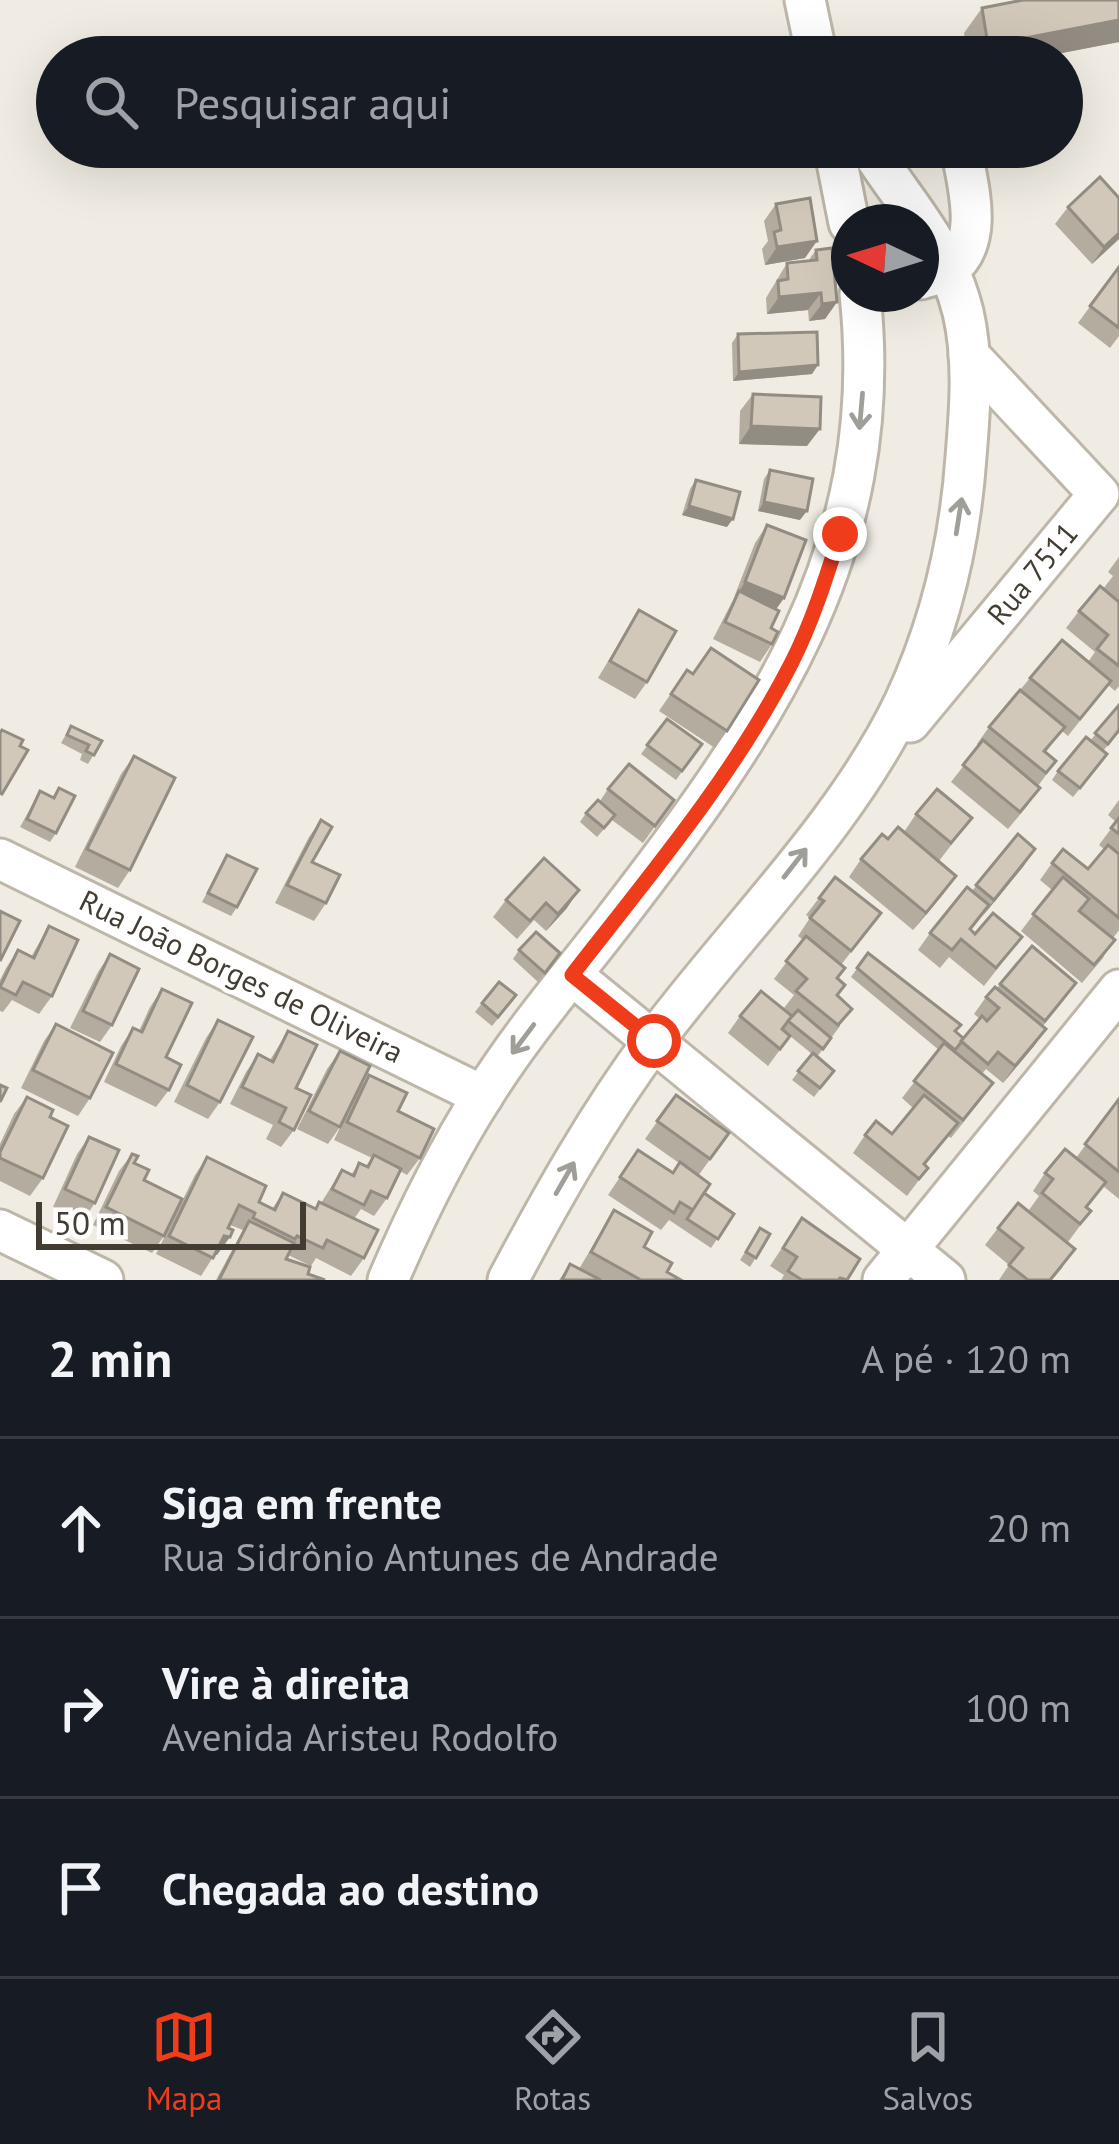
<!DOCTYPE html>
<html lang="pt">
<meta charset="utf-8">
<style>
body{margin:0;font-family:"PT Sans",sans-serif;background:#20242c;color:#f1f3f6}
.compass{position:absolute;left:831px;top:204px;width:108px;height:108px;border-radius:50%;background:#171b24;box-shadow:0 12px 48px #0002;rotate:274deg}
.scale{position:absolute;left:36px;bottom:30px;width:270px;box-sizing:border-box;padding-left:12px;border:6px solid #423c33;border-top:0;font-size:33px;line-height:42px;white-space:nowrap;color:#423c33;-webkit-text-stroke:9px #fff;paint-order:stroke}
.stop{position:absolute;width:36px;height:36px;margin:-27px;border:9px solid #ef3c1b;border-radius:50%;background:#fff}
.stop.end{background:#ef3c1b;border-color:#fff;box-shadow:0 3px 12px #0008}
.list{margin:0;padding:0;list-style:none}
h2{display:flex;justify-content:space-between;align-items:center;height:156px;margin:0;padding:0 48px;font-size:51px}
h2 small{font-size:39px;font-weight:400;color:#9ea1a6}
.list li{display:grid;grid-template-columns:78px 1fr auto;gap:36px;align-items:center;box-sizing:border-box;height:180px;padding:0 48px;border-top:3px solid #363941}
.list b{display:block;font-size:45px;white-space:nowrap}
.list p{margin:0;font-size:39px;white-space:nowrap;color:#9ea1a6}
.list em{font-size:39px;font-style:normal;color:#9ea1a6}
.icon{flex:none;width:66px;height:66px;fill:none;stroke:currentColor;stroke-width:2;stroke-linecap:round;stroke-linejoin:round}
.map{position:relative;flex:none;width:1119px;height:1280px;overflow:hidden}
.search{position:absolute;background:#171b24;box-shadow:0 12px 48px #0002;left:36px;right:36px;top:36px;height:132px;display:flex;align-items:center;gap:30px;box-sizing:border-box;padding:0 42px;border-radius:66px;color:#9ea1a6;font-size:45px}
.sheet{height:696px;background:#171b24}
nav{display:flex;justify-content:space-around;align-items:center;box-sizing:border-box;height:168px;border-top:3px solid #363941;background:#171b24;font-size:33px;color:#9ea1a6}
nav a{display:grid;justify-items:center;gap:6px}
nav .on{color:#ef3c1b}
.map>svg:first-child{display:block}
.lines{fill:none;stroke-linecap:round;stroke-linejoin:round}
.minor-casing{stroke:#beb7a9;stroke-width:45}
.minor{stroke:#fff;stroke-width:39}
.wall{fill:#b4ac9f}
.shaded-wall{fill:#928c82}
.building{fill:#d1c8b9;stroke:#928c82;stroke-width:3}
.oneway{stroke:#a09e99}
.route{stroke:#ef3c1b;stroke-width:15}
.labels{text-anchor:middle;stroke-width:9;stroke-linejoin:round;paint-order:stroke}
.street-label{font-size:30px;fill:#423c33;stroke:#fff}
</style>
<div class="map">
<svg width="1119" height="1280" viewBox="0 0 1119 1280">
<rect width="100%" height="100%" fill="#f0ece3"/>
<g class="lines">
<defs>
<g id="minor">
<path d="M 805,0 L 817,57"/>
<path d="M 834,147 L 849,223"/>
<path d="M 921,279 C 929,276 943,274 949,269 C 986,241 967,184 961,147"/>
<path d="M 910,722 L 1099,494 L 969,355"/>
<path d="M 0,859 L 483,1096"/>
<path d="M 572,975 L 945,1280"/>
<path d="M 0,1230 L 103,1280"/>
<path d="M 388,1280 C 415,1217 447,1152 484,1094 C 521,1035 567,981 609,927 C 760,732 888,555 860,294"/>
<path d="M 508,1280 C 552,1197 599,1114 655,1039 C 735,932 846,824 904,703 C 940,626 960,542 966,457 C 970,409 974,359 963,312 C 946,243 905,204 869,147"/>
<path d="M 883,1280 L 1119,990"/>
</g>
</defs>
<use href="#minor" class="minor-casing"/>
<use href="#minor" class="minor"/>
</g>
<g class="wall">
<path d="M 982,8 L 1119,42 L 1041,57 L 968,57 L 964,33 Z"/>
<path d="M 776,204 L 805,258 L 765,265 L 762,249 L 768,241 L 764,221 Z"/>
<path d="M 1068,207 L 1119,239 L 1092,264 L 1055,224 Z"/>
<path d="M 816,250 L 837,302 L 825,319 L 809,321 L 808,310 L 767,314 L 766,298 L 787,263 L 808,261 Z"/>
<path d="M 1119,267 L 1119,336 L 1110,348 L 1078,323 Z"/>
<path d="M 738,334 L 812,374 L 733,381 L 732,343 Z"/>
<path d="M 753,394 L 807,446 L 739,444 L 740,411 Z"/>
<path d="M 770,470 L 800,520 L 758,511 L 764,479 Z"/>
<path d="M 696,480 L 727,527 L 682,515 L 690,489 Z"/>
<path d="M 767,525 L 784,598 L 776,609 L 771,628 L 772,644 L 760,662 L 713,639 L 733,600 L 755,543 Z"/>
<path d="M 1119,557 L 1119,686 L 1115,691 L 1108,685 L 1068,736 L 1062,731 L 1046,752 L 1056,761 L 1038,786 L 1028,805 L 1008,829 L 951,782 L 979,746 L 977,744 L 989,727 L 1030,678 L 1088,662 L 1095,652 L 1066,628 L 1079,611 L 1103,589 L 1113,576 L 1108,572 Z"/>
<path d="M 639,610 L 647,682 L 635,699 L 598,678 Z"/>
<path d="M 687,670 L 727,731 L 715,748 L 659,711 Z"/>
<path d="M 1119,705 L 1119,732 L 1103,751 L 1101,763 L 1073,797 L 1052,780 L 1058,771 L 1090,741 Z"/>
<path d="M 667,719 L 702,744 L 676,780 L 641,754 Z"/>
<path d="M 71,726 L 102,741 L 88,764 L 80,760 L 82,754 L 61,743 Z"/>
<path d="M 134,756 L 130,870 L 118,888 L 75,867 L 121,774 Z"/>
<path d="M 59,788 L 56,833 L 50,842 L 20,827 L 40,791 L 53,797 Z"/>
<path d="M 608,789 L 674,800 L 643,843 L 612,820 L 597,837 L 580,822 L 586,813 L 600,801 Z"/>
<path d="M 1119,800 L 1119,930 L 1113,938 L 1103,958 L 1082,983 L 1021,931 L 1052,890 L 1040,880 L 1052,863 L 1088,869 L 1104,849 L 1099,845 L 1116,822 L 1108,815 Z"/>
<path d="M 916,814 L 972,818 L 939,861 L 944,893 L 913,930 L 849,877 L 861,859 L 904,832 Z"/>
<path d="M 321,820 L 312,862 L 326,903 L 314,921 L 275,903 L 309,837 Z"/>
<path d="M 1018,834 L 1035,849 L 971,930 L 975,934 L 1022,937 L 984,986 L 949,957 L 940,968 L 918,950 L 930,933 L 972,891 Z"/>
<path d="M 227,855 L 237,907 L 231,916 L 202,902 Z"/>
<path d="M 544,858 L 567,908 L 546,931 L 534,920 L 517,939 L 493,917 L 506,900 Z"/>
<path d="M 819,898 L 881,913 L 841,965 L 845,968 L 838,978 L 840,1026 L 817,1057 L 834,1071 L 814,1097 L 792,1080 L 812,1054 L 790,1036 L 768,1066 L 728,1033 L 740,1016 L 793,1016 L 784,1008 L 794,995 L 774,979 L 803,940 L 798,936 L 810,918 L 806,915 Z"/>
<path d="M 49,926 L 52,996 L 39,1014 L 12,1000 L 3,1012 L 0,1011 L 0,980 L 6,968 L 18,950 L 31,957 Z"/>
<path d="M 1032,946 L 1064,1000 L 1043,1026 L 1046,1029 L 1034,1046 L 1003,1083 L 986,1069 L 982,1074 L 981,1100 L 951,1138 L 948,1136 L 925,1165 L 928,1168 L 907,1196 L 853,1153 L 865,1135 L 892,1134 L 913,1108 L 902,1098 L 939,1050 L 851,977 L 868,953 L 963,1039 L 980,1019 L 974,1014 L 986,997 L 997,988 Z"/>
<path d="M 519,950 L 560,953 L 538,982 L 513,959 Z"/>
<path d="M 110,954 L 112,1025 L 100,1042 L 70,1028 L 98,972 Z"/>
<path d="M 162,989 L 169,1090 L 156,1107 L 104,1082 L 121,1046 L 133,1028 L 139,1031 L 150,1007 Z"/>
<path d="M 482,1003 L 510,1004 L 492,1026 L 475,1012 Z"/>
<path d="M 218,1020 L 220,1102 L 208,1119 L 174,1102 L 206,1038 Z"/>
<path d="M 56,1024 L 90,1098 L 78,1116 L 21,1088 L 44,1041 Z"/>
<path d="M 288,1031 L 296,1088 L 294,1130 L 281,1147 L 266,1139 L 273,1125 L 230,1104 L 246,1072 L 258,1054 L 270,1060 Z"/>
<path d="M 340,1051 L 340,1127 L 328,1144 L 297,1129 L 327,1069 Z"/>
<path d="M 369,1075 L 398,1111 L 420,1158 L 407,1175 L 400,1171 L 387,1198 L 374,1216 L 361,1209 L 354,1219 L 364,1258 L 351,1276 L 316,1258 L 311,1266 L 288,1255 L 286,1259 L 308,1274 L 325,1280 L 216,1280 L 243,1230 L 230,1225 L 217,1255 L 215,1254 L 201,1276 L 156,1254 L 195,1175 L 207,1157 L 259,1202 L 272,1209 L 283,1193 L 315,1209 L 319,1202 L 321,1203 L 342,1170 L 351,1175 L 359,1163 L 366,1166 L 372,1158 L 334,1140 L 357,1093 Z"/>
<path d="M 676,1095 L 729,1133 L 698,1176 L 704,1193 L 734,1214 L 711,1248 L 669,1220 L 661,1230 L 608,1195 L 638,1150 L 672,1173 L 679,1163 L 645,1139 Z"/>
<path d="M 27,1097 L 50,1117 L 43,1178 L 30,1196 L 0,1181 L 0,1144 L 14,1114 Z"/>
<path d="M 1119,1099 L 1119,1199 L 1103,1186 L 1087,1208 L 1091,1211 L 1068,1242 L 1029,1210 L 1039,1196 L 1033,1191 L 1045,1173 L 1076,1158 Z"/>
<path d="M 89,1137 L 95,1203 L 83,1220 L 53,1207 L 77,1154 Z"/>
<path d="M 132,1154 L 134,1163 L 144,1180 L 164,1236 L 152,1253 L 93,1225 L 119,1171 Z"/>
<path d="M 614,1210 L 667,1272 L 681,1280 L 559,1280 L 570,1264 L 579,1269 Z"/>
<path d="M 802,1218 L 847,1280 L 781,1280 L 784,1275 L 770,1266 Z"/>
<path d="M 760,1228 L 770,1234 L 750,1267 L 740,1260 Z"/>
<path d="M 998,1228 L 1063,1267 L 1052,1280 L 999,1280 L 1009,1265 L 985,1245 Z"/>
</g>
<g class="shaded-wall">
<path d="M 1119,20 L 1119,42 L 1041,57 L 980,57 L 988,45 Z"/>
<path d="M 1119,233 L 1119,239 L 1092,264 L 1104,247 Z"/>
<path d="M 817,241 L 805,258 L 765,265 L 777,247 Z"/>
<path d="M 821,293 L 808,310 L 767,314 L 779,297 Z"/>
<path d="M 837,302 L 825,319 L 809,321 L 822,304 Z"/>
<path d="M 818,365 L 812,374 L 733,381 L 739,372 Z"/>
<path d="M 751,426 L 820,429 L 807,446 L 739,444 Z"/>
<path d="M 764,502 L 807,511 L 800,520 L 758,511 Z"/>
<path d="M 689,506 L 733,519 L 727,527 L 682,515 Z"/>
<path d="M 745,582 L 784,598 L 772,615 L 739,591 L 733,600 Z"/>
<path d="M 1035,849 L 1023,867 L 982,917 L 994,900 Z"/>
<path d="M 956,876 L 944,893 L 913,930 L 926,913 Z"/>
<path d="M 579,890 L 567,908 L 546,931 L 558,914 Z"/>
<path d="M 1046,1029 L 1034,1046 L 1003,1083 L 1015,1066 Z"/>
<path d="M 224,1236 L 230,1237 L 217,1255 L 212,1253 Z"/>
</g>
<g class="building">
<path d="M 1023,0 L 1119,0 L 1119,20 L 988,45 L 982,8 Z"/>
<path d="M 1100,177 L 1119,198 L 1119,233 L 1104,247 L 1068,207 Z"/>
<path d="M 810,198 L 817,241 L 777,247 L 774,232 L 781,230 L 776,204 Z"/>
<path d="M 832,248 L 837,302 L 822,304 L 821,293 L 779,297 L 778,281 L 788,279 L 787,263 L 817,260 L 816,250 Z"/>
<path d="M 1119,267 L 1119,328 L 1090,306 Z"/>
<path d="M 817,332 L 818,365 L 739,372 L 738,334 Z"/>
<path d="M 753,394 L 821,397 L 820,429 L 751,426 Z"/>
<path d="M 770,470 L 813,479 L 807,511 L 764,502 Z"/>
<path d="M 696,480 L 740,492 L 733,519 L 689,506 Z"/>
<path d="M 767,525 L 806,540 L 784,598 L 745,582 Z"/>
<path d="M 1100,586 L 1119,602 L 1119,666 L 1097,649 L 1108,635 L 1079,611 Z"/>
<path d="M 739,591 L 779,611 L 771,628 L 778,632 L 772,644 L 725,622 Z"/>
<path d="M 639,610 L 676,631 L 647,682 L 610,661 Z"/>
<path d="M 1062,640 L 1111,681 L 1080,719 L 1030,678 Z"/>
<path d="M 711,648 L 759,680 L 727,731 L 671,694 L 687,670 L 693,674 Z"/>
<path d="M 1020,690 L 1065,727 L 1044,751 L 1056,761 L 1046,773 L 989,727 Z"/>
<path d="M 1119,705 L 1119,730 L 1108,744 L 1095,733 Z"/>
<path d="M 667,719 L 702,744 L 682,771 L 647,745 Z"/>
<path d="M 71,726 L 102,741 L 94,755 L 86,751 L 89,745 L 67,735 Z"/>
<path d="M 2,730 L 23,740 L 20,746 L 28,750 L 2,794 L 0,793 L 0,733 Z"/>
<path d="M 1086,737 L 1107,754 L 1080,788 L 1058,771 Z"/>
<path d="M 983,740 L 1040,788 L 1020,812 L 963,765 Z"/>
<path d="M 134,756 L 175,778 L 130,870 L 87,849 Z"/>
<path d="M 629,764 L 674,800 L 655,826 L 608,789 Z"/>
<path d="M 59,788 L 75,796 L 56,833 L 27,819 L 40,791 L 54,798 Z"/>
<path d="M 937,789 L 972,818 L 951,843 L 916,814 Z"/>
<path d="M 598,800 L 615,815 L 604,828 L 586,813 Z"/>
<path d="M 1119,818 L 1119,834 L 1111,828 Z"/>
<path d="M 321,820 L 332,827 L 312,862 L 340,875 L 326,903 L 287,885 Z"/>
<path d="M 898,827 L 956,876 L 926,913 L 861,859 L 882,834 L 888,839 Z"/>
<path d="M 1018,834 L 1035,849 L 994,900 L 976,885 Z"/>
<path d="M 1108,845 L 1119,854 L 1119,918 L 1052,863 L 1063,849 L 1088,869 Z"/>
<path d="M 227,855 L 257,869 L 237,907 L 208,893 Z"/>
<path d="M 544,858 L 579,890 L 558,914 L 546,903 L 530,921 L 506,900 Z"/>
<path d="M 835,877 L 881,913 L 851,951 L 810,918 L 824,901 L 819,898 Z"/>
<path d="M 1063,877 L 1089,899 L 1079,911 L 1115,940 L 1094,965 L 1033,914 Z"/>
<path d="M 967,887 L 989,905 L 970,929 L 975,934 L 993,913 L 1022,937 L 996,968 L 961,939 L 952,950 L 930,933 Z"/>
<path d="M 0,911 L 20,921 L 0,961 Z"/>
<path d="M 49,926 L 78,940 L 52,996 L 23,982 L 16,995 L 0,987 L 18,950 L 34,958 Z"/>
<path d="M 536,932 L 560,953 L 545,973 L 519,950 Z"/>
<path d="M 806,936 L 845,968 L 837,978 L 845,985 L 837,995 L 852,1009 L 838,1025 L 796,991 L 807,979 L 786,961 Z"/>
<path d="M 1032,946 L 1076,983 L 1045,1021 L 1000,984 Z"/>
<path d="M 868,953 L 961,1025 L 955,1031 L 964,1039 L 955,1050 L 857,968 Z"/>
<path d="M 110,954 L 139,969 L 112,1025 L 83,1011 Z"/>
<path d="M 499,982 L 516,995 L 498,1017 L 482,1003 Z"/>
<path d="M 995,987 L 1046,1029 L 1015,1066 L 998,1052 L 988,1064 L 961,1041 L 982,1016 L 987,1021 L 999,1008 L 986,997 Z"/>
<path d="M 162,989 L 192,1003 L 166,1057 L 181,1065 L 169,1090 L 116,1064 L 133,1028 L 142,1032 Z"/>
<path d="M 761,991 L 792,1016 L 782,1029 L 790,1036 L 780,1049 L 740,1016 Z"/>
<path d="M 798,1010 L 831,1038 L 823,1049 L 788,1021 Z"/>
<path d="M 218,1020 L 253,1037 L 220,1102 L 187,1085 Z"/>
<path d="M 56,1024 L 113,1053 L 90,1098 L 33,1070 Z"/>
<path d="M 288,1031 L 317,1045 L 296,1088 L 311,1095 L 294,1130 L 279,1122 L 286,1108 L 242,1087 L 258,1054 L 273,1062 Z"/>
<path d="M 944,1043 L 993,1083 L 963,1120 L 914,1081 Z"/>
<path d="M 340,1051 L 370,1066 L 340,1127 L 309,1111 Z"/>
<path d="M 813,1053 L 834,1071 L 820,1088 L 798,1071 Z"/>
<path d="M 369,1075 L 407,1093 L 398,1111 L 434,1129 L 420,1158 L 347,1122 Z"/>
<path d="M 0,1085 L 7,1088 L 0,1102 Z"/>
<path d="M 676,1095 L 729,1133 L 710,1159 L 657,1121 Z"/>
<path d="M 924,1095 L 958,1123 L 924,1164 L 928,1168 L 919,1179 L 865,1135 L 876,1121 L 892,1134 Z"/>
<path d="M 27,1097 L 53,1110 L 50,1117 L 68,1126 L 43,1178 L 0,1158 L 0,1152 Z"/>
<path d="M 1119,1099 L 1119,1172 L 1085,1144 Z"/>
<path d="M 89,1137 L 119,1150 L 95,1203 L 65,1189 Z"/>
<path d="M 1065,1149 L 1106,1182 L 1086,1207 L 1091,1211 L 1080,1224 L 1042,1193 L 1053,1179 L 1045,1173 Z"/>
<path d="M 638,1150 L 673,1173 L 680,1162 L 710,1184 L 693,1210 L 680,1202 L 674,1213 L 620,1177 Z"/>
<path d="M 132,1154 L 138,1156 L 134,1163 L 149,1170 L 144,1180 L 182,1199 L 164,1236 L 106,1207 Z"/>
<path d="M 374,1155 L 401,1169 L 387,1198 L 371,1191 L 364,1205 L 332,1189 L 342,1170 L 354,1176 L 359,1163 L 368,1167 Z"/>
<path d="M 207,1157 L 266,1186 L 259,1202 L 275,1210 L 283,1193 L 316,1209 L 319,1202 L 378,1230 L 364,1258 L 327,1240 L 323,1248 L 297,1236 L 295,1239 L 253,1218 L 255,1213 L 239,1205 L 228,1228 L 233,1230 L 230,1237 L 224,1236 L 213,1258 L 169,1236 Z"/>
<path d="M 704,1193 L 734,1214 L 718,1239 L 687,1219 Z"/>
<path d="M 1018,1203 L 1075,1249 L 1050,1280 L 1028,1280 L 1009,1265 L 1023,1248 L 998,1228 Z"/>
<path d="M 614,1210 L 652,1232 L 644,1247 L 672,1263 L 667,1272 L 681,1280 L 641,1280 L 591,1252 Z"/>
<path d="M 802,1218 L 860,1259 L 847,1280 L 840,1278 L 838,1280 L 802,1280 L 788,1271 L 797,1257 L 783,1248 Z"/>
<path d="M 249,1221 L 294,1243 L 286,1259 L 310,1267 L 308,1274 L 325,1280 L 219,1280 Z"/>
<path d="M 760,1228 L 770,1234 L 756,1258 L 746,1252 Z"/>
<path d="M 570,1264 L 601,1280 L 562,1280 Z"/>
</g>
<defs><path id="oneway-shaft" d="M-6 0H5M1.5-3L5.5 0L1.5 3" fill="none" stroke-width="1.6" stroke-linecap="round" stroke-linejoin="round" transform="scale(3)"/></defs>
<g class="oneway">
<use href="#oneway-shaft" transform="translate(861 411) rotate(95)"/>
<use href="#oneway-shaft" transform="translate(959 516) rotate(-81)"/>
<use href="#oneway-shaft" transform="translate(795 863) rotate(-52)"/>
<use href="#oneway-shaft" transform="translate(523 1039) rotate(127)"/>
<use href="#oneway-shaft" transform="translate(565 1178) rotate(-60)"/>
</g>
<g class="lines">
<path class="route" d="M 654,1041 L 572,975 C 649,876 733,777 791,664 C 812,623 826,578 840,534"/>
</g>
<g class="labels">
<g class="street-label">
<text transform="translate(1033 574) rotate(-50)" y="10">Rua 7511</text>
<text transform="translate(241 977) rotate(26)" y="10">Rua João Borges de Oliveira</text>
</g>
</g>
</svg>
<svg class="compass" viewBox="-18 -18 36 36"><path d="M0-13l5 13h-10z" fill="#e53935"/><path d="M0 13l5-13h-10z" fill="#9ea1a6"/></svg>
<div class="scale">50 m</div>
<div class="stop" style="left:654px;top:1041px"></div>
<div class="stop end" style="left:840px;top:534px"></div>
<div class="search"><svg class="icon" aria-label="search" viewBox="0 0 24 24"><circle cx="10" cy="10" r="6"/><path d="M15 15l6 6"/></svg>Pesquisar aqui</div>
</div>
<section class="sheet">
<h2>2 min<small>A pé · 120 m</small></h2>
<ul class="list">
<li><svg class="icon" aria-label="ahead" viewBox="0 0 24 24"><path d="M12 20V5M6 11l6-6 6 6"/></svg><div><b>Siga em frente</b><p>Rua Sidrônio Antunes de Andrade</p></div><em>20 m</em></li>
<li><svg class="icon" aria-label="right" viewBox="0 0 24 24"><path d="M7 20v-9h11M14 6l5 5-5 5"/></svg><div><b>Vire à direita</b><p>Avenida Aristeu Rodolfo</p></div><em>100 m</em></li>
<li><svg class="icon" aria-label="arrive" viewBox="0 0 24 24"><path d="M6 21V4h12l-3 4 3 4H6"/></svg><div><b>Chegada ao destino</b></div></li>
</ul>
</section>
<nav>
<a class="on"><svg class="icon" aria-label="map" viewBox="0 0 24 24"><path d="M3 6l6-2 6 2 6-2v14l-6 2-6-2-6 2zM9 4v14M15 6v14"/></svg>Mapa</a>
<a><svg class="icon" aria-label="directions" viewBox="0 0 24 24"><path d="M12 3l9 9-9 9-9-9zM9 14v-3h6M13 9l2 2-2 2"/></svg>Rotas</a>
<a><svg class="icon" aria-label="saved" viewBox="0 0 24 24"><path d="M7 4h10v16l-5-4-5 4z"/></svg>Salvos</a>
</nav>
